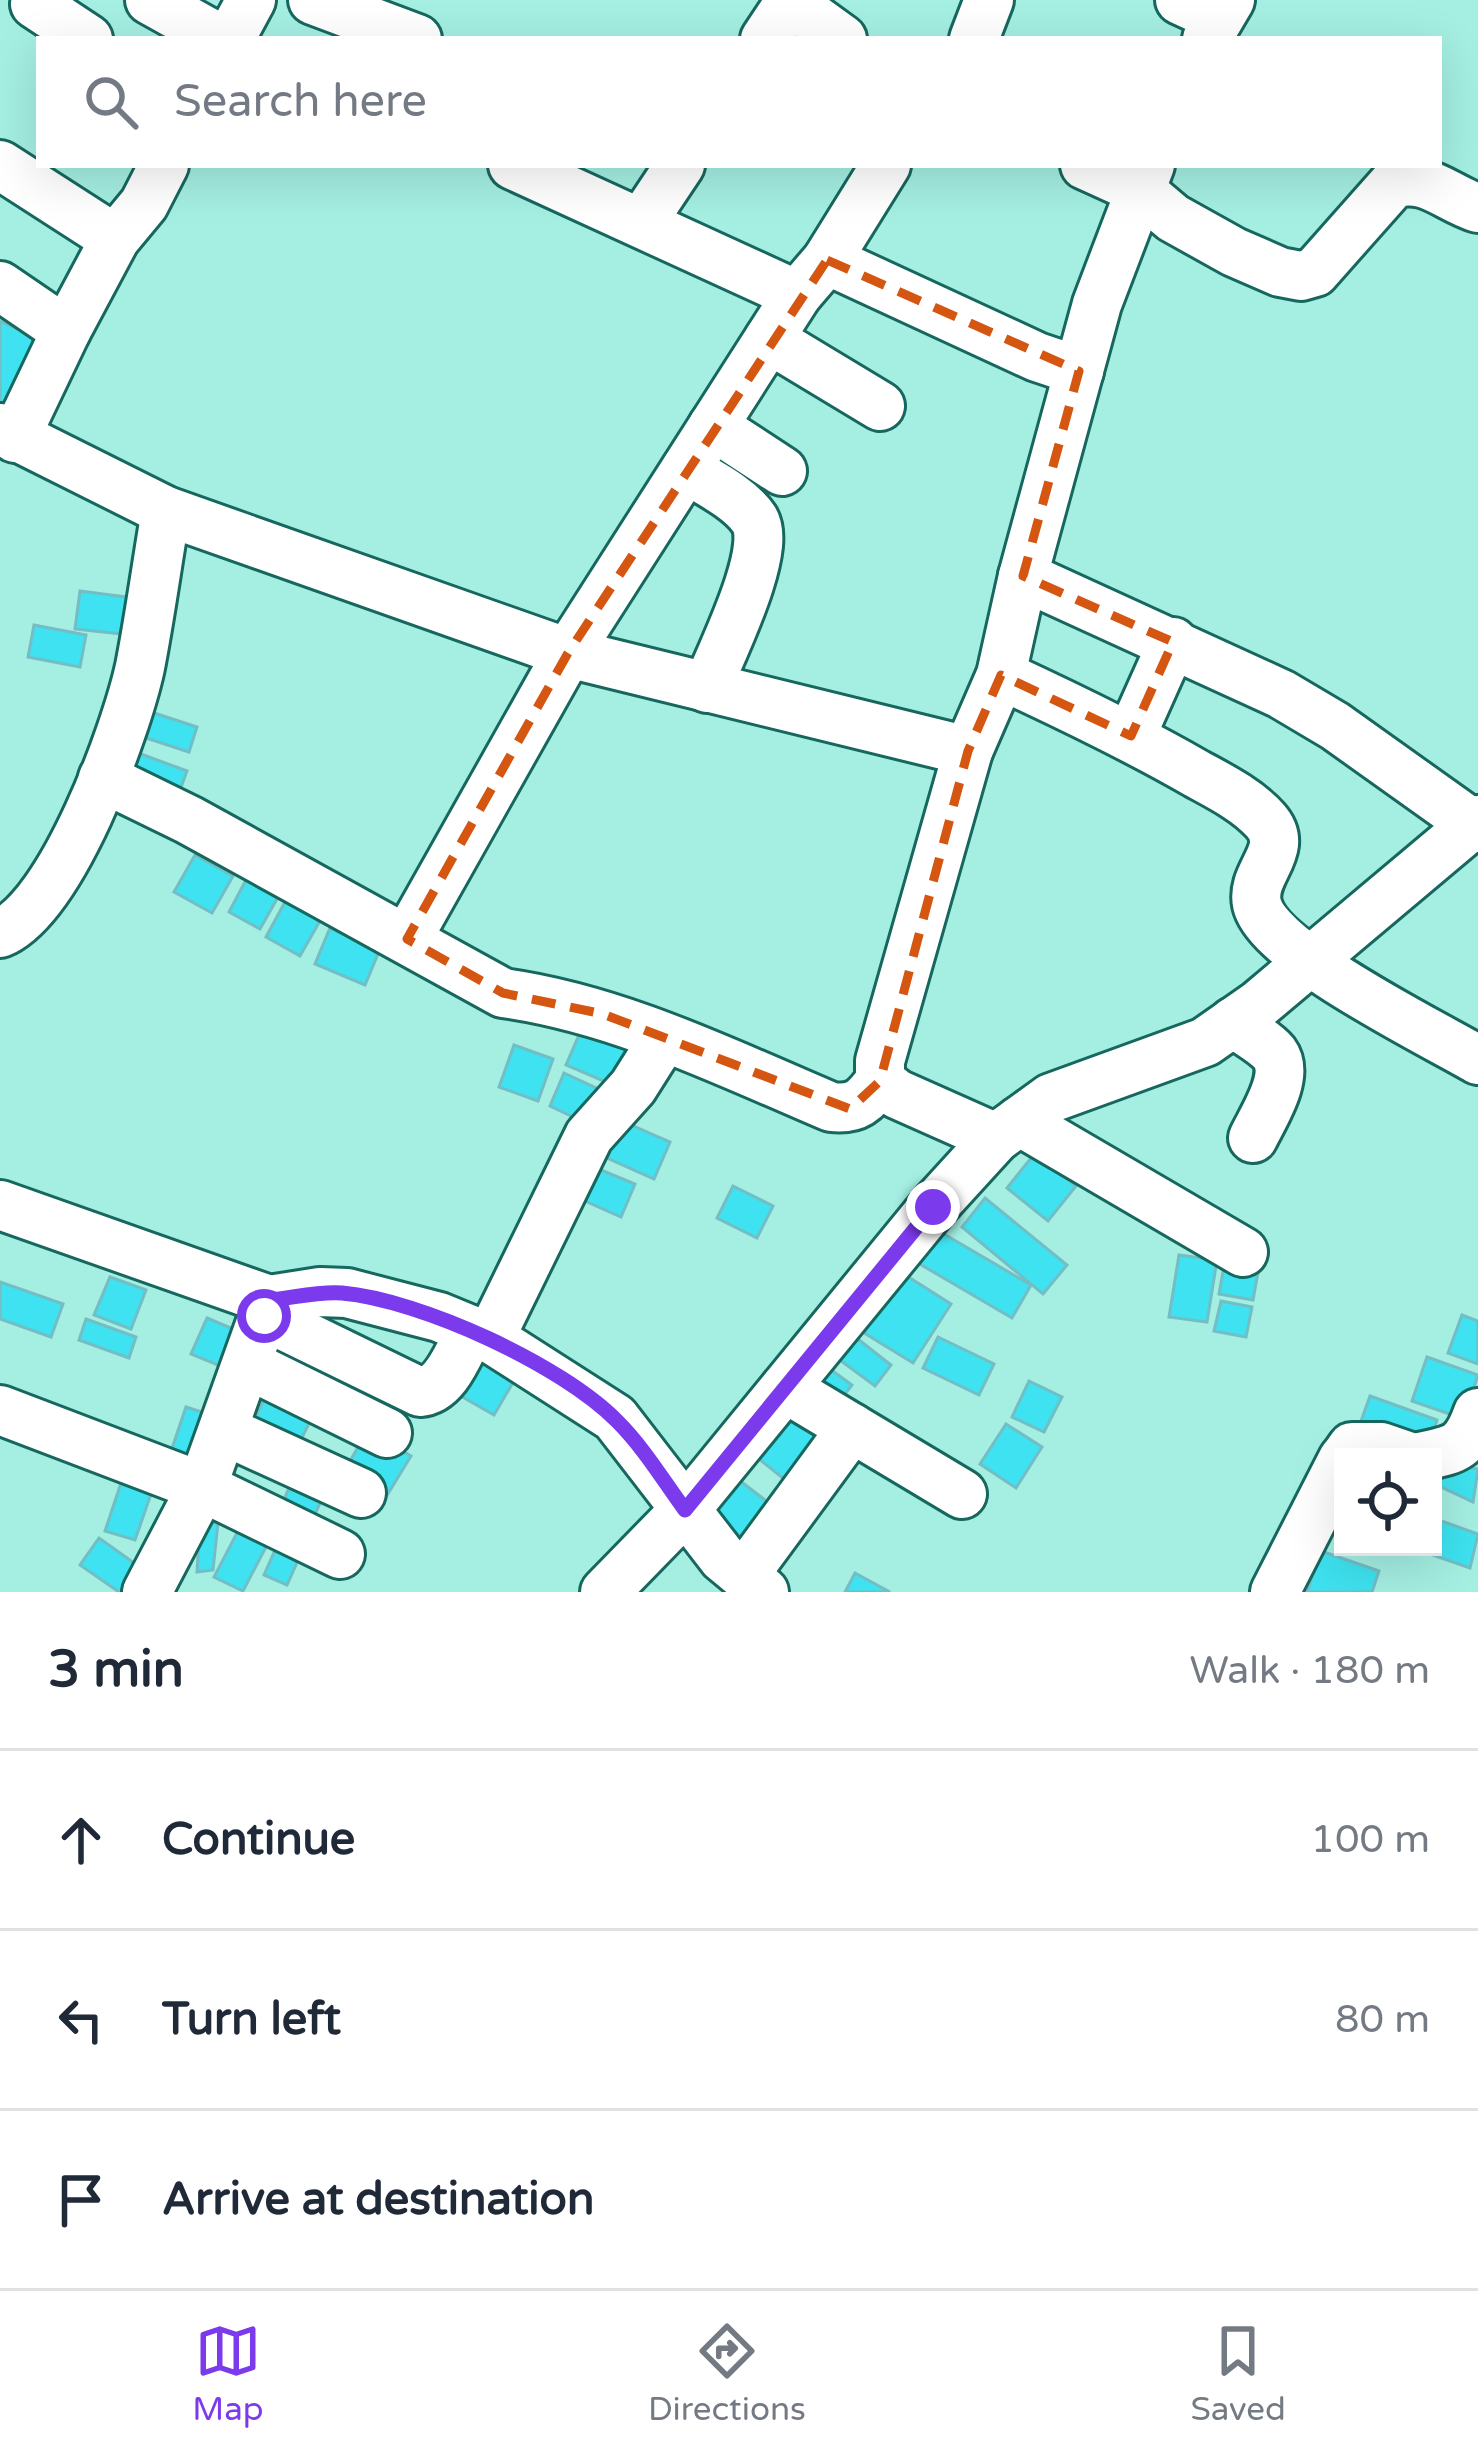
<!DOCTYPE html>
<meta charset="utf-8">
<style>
body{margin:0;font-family:"Varela Round",sans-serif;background:#f2f2f3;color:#1f2937}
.controls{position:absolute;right:36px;bottom:36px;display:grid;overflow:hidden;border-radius:0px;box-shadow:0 12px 48px #0002}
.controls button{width:108px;height:108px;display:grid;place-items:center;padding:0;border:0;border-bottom:3px solid #e0e1e3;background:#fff;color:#1f2937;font:60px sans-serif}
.stop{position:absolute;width:36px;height:36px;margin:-27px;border:9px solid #7c3aed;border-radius:50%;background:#fff}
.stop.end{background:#7c3aed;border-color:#fff;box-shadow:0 3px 12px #0008}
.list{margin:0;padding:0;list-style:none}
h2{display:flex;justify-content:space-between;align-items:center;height:156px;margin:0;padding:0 48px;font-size:51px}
h2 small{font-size:39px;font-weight:400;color:#747a83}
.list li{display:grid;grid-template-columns:78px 1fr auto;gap:36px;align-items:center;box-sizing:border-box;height:180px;padding:0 48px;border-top:3px solid #e0e1e3}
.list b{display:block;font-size:45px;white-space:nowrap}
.list em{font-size:39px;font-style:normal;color:#747a83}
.icon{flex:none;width:66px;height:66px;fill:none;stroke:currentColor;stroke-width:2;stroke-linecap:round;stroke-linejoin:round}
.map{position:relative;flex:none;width:1478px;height:1592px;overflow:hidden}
.search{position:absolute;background:#fff;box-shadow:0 12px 48px #0002;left:36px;right:36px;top:36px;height:132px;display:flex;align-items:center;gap:30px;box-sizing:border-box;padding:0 42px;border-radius:0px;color:#747a83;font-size:45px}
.sheet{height:696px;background:#fff}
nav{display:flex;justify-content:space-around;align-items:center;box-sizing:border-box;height:168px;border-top:3px solid #e0e1e3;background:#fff;font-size:33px;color:#747a83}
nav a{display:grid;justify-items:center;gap:6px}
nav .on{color:#7c3aed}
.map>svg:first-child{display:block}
.building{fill:#3ee2f0;stroke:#73bec5;stroke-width:3}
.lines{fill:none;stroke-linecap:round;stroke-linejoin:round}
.minor-casing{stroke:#16675e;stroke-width:54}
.minor{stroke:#fff;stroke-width:48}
.route{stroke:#7c3aed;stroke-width:15}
.marked{fill:none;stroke:#d45611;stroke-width:9;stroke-dasharray:24 15;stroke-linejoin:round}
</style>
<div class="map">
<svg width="1478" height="1592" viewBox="0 0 1478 1592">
<rect width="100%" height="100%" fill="#a4eee2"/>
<g class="building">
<path d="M 0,321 L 46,342 L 0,419 Z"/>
<path d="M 80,591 L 135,598 L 131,635 L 75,629 Z"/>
<path d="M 34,625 L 86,635 L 80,667 L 28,657 Z"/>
<path d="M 145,710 L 197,727 L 189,752 L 137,735 Z"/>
<path d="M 130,750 L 187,771 L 176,801 L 118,780 Z"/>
<path d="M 195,855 L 233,876 L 212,913 L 174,892 Z"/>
<path d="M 246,880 L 278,897 L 260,929 L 229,912 Z"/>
<path d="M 286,900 L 321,919 L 300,956 L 266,937 Z"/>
<path d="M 330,928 L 380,949 L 365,985 L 315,964 Z"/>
<path d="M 582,1028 L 636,1052 L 620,1088 L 566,1065 Z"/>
<path d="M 514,1045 L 553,1059 L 538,1101 L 499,1087 Z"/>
<path d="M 564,1073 L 605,1092 L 590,1125 L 550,1106 Z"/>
<path d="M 622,1121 L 670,1142 L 654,1179 L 607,1158 Z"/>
<path d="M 1035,1153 L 1076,1186 L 1048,1221 L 1007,1188 Z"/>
<path d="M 589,1165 L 635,1184 L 621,1217 L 576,1197 Z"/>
<path d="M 733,1186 L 773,1206 L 757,1238 L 717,1218 Z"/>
<path d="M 985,1198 L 1067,1265 L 1043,1294 L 962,1227 Z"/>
<path d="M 937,1230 L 1031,1285 L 1012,1318 L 918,1263 Z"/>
<path d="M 1179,1255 L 1217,1260 L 1207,1322 L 1169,1317 Z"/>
<path d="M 1225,1261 L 1259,1267 L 1253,1300 L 1219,1294 Z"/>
<path d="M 899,1271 L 951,1304 L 913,1363 L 861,1331 Z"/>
<path d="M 110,1277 L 146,1290 L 131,1329 L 94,1315 Z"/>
<path d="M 0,1282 L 63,1304 L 51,1337 L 0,1319 Z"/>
<path d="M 1221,1301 L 1252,1307 L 1246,1337 L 1214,1331 Z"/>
<path d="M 1462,1315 L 1478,1321 L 1478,1364 L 1448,1353 Z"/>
<path d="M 207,1318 L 250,1336 L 235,1372 L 191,1354 Z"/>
<path d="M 86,1319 L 136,1337 L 129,1358 L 79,1340 Z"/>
<path d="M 854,1336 L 891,1365 L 875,1386 L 837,1358 Z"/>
<path d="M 938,1337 L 994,1364 L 979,1395 L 923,1368 Z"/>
<path d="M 1427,1357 L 1478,1375 L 1464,1419 L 1412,1401 Z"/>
<path d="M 481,1359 L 515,1379 L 494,1415 L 459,1395 Z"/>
<path d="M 826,1366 L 852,1385 L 841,1399 L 815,1380 Z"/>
<path d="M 1029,1381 L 1062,1397 L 1044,1432 L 1012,1417 Z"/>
<path d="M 268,1392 L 314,1413 L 296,1450 L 250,1428 Z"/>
<path d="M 1370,1396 L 1437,1420 L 1428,1448 L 1360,1424 Z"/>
<path d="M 186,1407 L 214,1416 L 195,1472 L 167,1463 Z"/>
<path d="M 786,1413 L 822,1440 L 789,1483 L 754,1455 Z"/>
<path d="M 1006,1424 L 1042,1447 L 1016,1488 L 980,1464 Z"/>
<path d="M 368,1430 L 411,1456 L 386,1497 L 343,1473 Z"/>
<path d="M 1441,1460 L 1478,1469 L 1473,1502 L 1437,1485 Z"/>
<path d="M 295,1474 L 327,1488 L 310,1525 L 279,1511 Z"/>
<path d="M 735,1477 L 778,1510 L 751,1544 L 708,1512 Z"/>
<path d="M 121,1483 L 151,1494 L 135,1540 L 105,1531 Z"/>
<path d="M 1433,1518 L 1478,1534 L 1470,1568 L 1410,1547 L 1433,1547 Z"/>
<path d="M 200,1522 L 218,1523 L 213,1570 L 197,1572 Z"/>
<path d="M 238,1531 L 267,1545 L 243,1591 L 214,1577 Z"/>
<path d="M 99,1538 L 144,1570 L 128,1592 L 119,1592 L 80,1565 Z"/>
<path d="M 276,1548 L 299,1558 L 287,1585 L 264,1575 Z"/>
<path d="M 1321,1551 L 1379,1571 L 1372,1592 L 1307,1592 Z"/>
<path d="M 855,1573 L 890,1592 L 845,1592 Z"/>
</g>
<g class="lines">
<defs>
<g id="minor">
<path d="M 150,0 L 220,39"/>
<path d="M 313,0 L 417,39"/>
<path d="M 796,0 L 802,10 L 842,39"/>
<path d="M 1180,0 L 1219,18"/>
<path d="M 35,4 L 88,39"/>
<path d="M 230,39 L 251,0"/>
<path d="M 765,39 L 791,0"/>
<path d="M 974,39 L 989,0"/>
<path d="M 1207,39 L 1230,0"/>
<path d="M 0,165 L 115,239"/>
<path d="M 513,165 L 797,295"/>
<path d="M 1085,165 L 1140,190 L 1173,218 L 1234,252 L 1280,272 L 1301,276 L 1315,272 L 1393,184 C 1426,173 1448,199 1478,208"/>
<path d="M 642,222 L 680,165"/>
<path d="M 827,260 L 1037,357 L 1079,371"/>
<path d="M 0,286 L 66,331"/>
<path d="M 769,339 L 880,406"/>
<path d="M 713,426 L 782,471"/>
<path d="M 0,428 L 166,511 L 568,653 L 968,751"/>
<path d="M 15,438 L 66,331 L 115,239 L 144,204 L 164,165"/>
<path d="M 686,469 C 707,482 740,498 754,519 C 774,549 720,655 707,688"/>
<path d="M 1023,576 L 1281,694 L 1335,726 L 1478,828"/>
<path d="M 1001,675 C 1068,706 1133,737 1197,774 C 1219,786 1247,800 1265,820 C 1292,850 1250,872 1257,904 C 1268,953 1432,1033 1478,1060"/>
<path d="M 1131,736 L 1173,642"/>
<path d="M 103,778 L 189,820 L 503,993 C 618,1009 725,1062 831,1107 C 857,1110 865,1101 880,1081"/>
<path d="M 0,933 C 62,908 126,731 140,667 C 150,616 157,563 166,511"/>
<path d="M 407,939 L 568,653 L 797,295 L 827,260 L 886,165"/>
<path d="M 1233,1022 C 1245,1032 1264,1041 1274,1053 C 1291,1076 1263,1117 1253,1138"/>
<path d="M 1019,1121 L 1243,1252"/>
<path d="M 996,1138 L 897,1094 L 880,1081 L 880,1061 L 968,751 L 1001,675 L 1023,576 L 1097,304 L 1150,165"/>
<path d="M 0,1205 L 269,1300 L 320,1292 L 347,1293 L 439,1317 L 490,1338 L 615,1418 L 723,1558 L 764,1592"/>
<path d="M 264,1316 L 420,1392 C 447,1390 459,1351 471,1330"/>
<path d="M 490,1338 L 589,1136 L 633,1087 L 664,1038"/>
<path d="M 247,1364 L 387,1433"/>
<path d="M 785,1388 L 962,1494"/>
<path d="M 0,1410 L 202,1487 L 340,1554"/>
<path d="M 223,1430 L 361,1493"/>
<path d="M 1345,1457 L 1352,1447 L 1381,1447 L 1410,1457"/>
<path d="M 1420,1457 C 1456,1449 1465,1449 1478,1413"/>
<path d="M 744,1575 L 852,1428"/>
<path d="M 147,1592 L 202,1487 L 269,1300"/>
<path d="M 605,1592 L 685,1510 L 933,1207 L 996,1138 L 1051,1098 L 1205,1042 L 1258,1005 L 1478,820"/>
<path d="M 1275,1592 L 1343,1459"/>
</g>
</defs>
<use href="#minor" class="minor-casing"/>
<use href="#minor" class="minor"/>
</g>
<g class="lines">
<path class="route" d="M 264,1316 L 269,1300 C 293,1298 318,1291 342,1293 C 421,1300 562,1365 617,1421 C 644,1448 663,1480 685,1510 L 933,1207"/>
</g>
<path class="marked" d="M 827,260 L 1079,371 L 1023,576 L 1173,642 L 1131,736 L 1001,675 L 968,751 L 880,1081 L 850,1109 L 603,1014 L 503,993 L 407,939 L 568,653 Z"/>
</svg>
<div class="controls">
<button><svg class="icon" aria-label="locate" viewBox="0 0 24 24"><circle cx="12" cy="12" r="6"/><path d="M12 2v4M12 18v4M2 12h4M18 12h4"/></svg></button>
</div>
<div class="stop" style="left:264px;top:1316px"></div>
<div class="stop end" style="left:933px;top:1207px"></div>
<div class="search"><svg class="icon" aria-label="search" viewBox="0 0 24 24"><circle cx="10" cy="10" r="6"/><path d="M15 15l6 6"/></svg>Search here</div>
</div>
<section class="sheet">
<h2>3 min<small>Walk · 180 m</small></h2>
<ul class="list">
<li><svg class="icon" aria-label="ahead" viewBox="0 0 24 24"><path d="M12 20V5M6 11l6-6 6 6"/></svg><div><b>Continue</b></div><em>100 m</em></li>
<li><svg class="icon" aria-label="left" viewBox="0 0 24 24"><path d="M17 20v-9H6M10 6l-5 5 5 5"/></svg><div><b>Turn left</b></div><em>80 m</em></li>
<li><svg class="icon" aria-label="arrive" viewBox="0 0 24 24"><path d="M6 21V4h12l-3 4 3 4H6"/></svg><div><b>Arrive at destination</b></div></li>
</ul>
</section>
<nav>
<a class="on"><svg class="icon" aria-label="map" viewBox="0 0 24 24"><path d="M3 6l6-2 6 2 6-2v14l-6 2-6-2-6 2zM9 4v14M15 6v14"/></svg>Map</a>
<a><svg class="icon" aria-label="directions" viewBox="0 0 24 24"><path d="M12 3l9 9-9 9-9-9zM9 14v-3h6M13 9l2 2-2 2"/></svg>Directions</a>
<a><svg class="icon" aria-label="saved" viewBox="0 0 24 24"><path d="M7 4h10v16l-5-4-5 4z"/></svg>Saved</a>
</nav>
